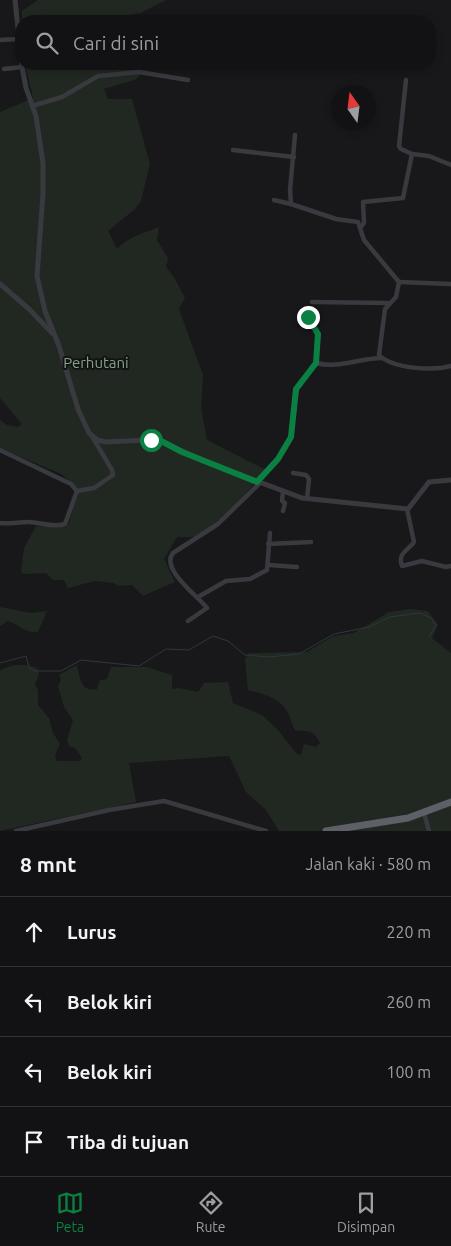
<!DOCTYPE html>
<html lang="id">
<meta charset="utf-8">
<style>
body{margin:0;font-family:Ubuntu,sans-serif;background:#1f2022;color:#f1f3f6}
.compass{position:absolute;left:331px;top:85px;width:45px;height:45px;border-radius:50%;background:#121214;box-shadow:0 2px 8px #0003;rotate:346deg}
.stop{position:absolute;width:15px;height:15px;margin:-11px;border:4px solid #0b8043;border-radius:50%;background:#fff}
.stop.end{background:#0b8043;border-color:#fff;box-shadow:0 1px 5px #0008}
.list{margin:0;padding:0;list-style:none}
h2{display:flex;justify-content:space-between;align-items:center;height:65px;margin:0;padding:0 20px;font-size:21px}
h2 small{font-size:16px;font-weight:400;color:#9c9ea0}
.list li{display:grid;grid-template-columns:32px 1fr auto;gap:15px;align-items:center;box-sizing:border-box;height:70px;padding:0 20px;border-top:1px solid #313234}
.list b{display:block;font-size:19px;white-space:nowrap}
.list em{font-size:16px;font-style:normal;color:#9c9ea0}
.icon{flex:none;width:28px;height:28px;fill:none;stroke:currentColor;stroke-width:2;stroke-linecap:round;stroke-linejoin:round}
.map{position:relative;flex:none;width:451px;height:831px;overflow:hidden}
.search{position:absolute;background:#121214;box-shadow:0 2px 8px #0003;left:15px;right:15px;top:15px;height:55px;display:flex;align-items:center;gap:12px;box-sizing:border-box;padding:0 18px;border-radius:20px;color:#9c9ea0;font-size:19px}
.sheet{height:345px;background:#121214}
nav{display:flex;justify-content:space-around;align-items:center;box-sizing:border-box;height:70px;border-top:1px solid #313234;background:#121214;font-size:14px;color:#9c9ea0}
nav a{display:grid;justify-items:center;gap:2px}
nav .on{color:#0b8043}
.map>svg:first-child{display:block}
.green{fill:#202821}
.lines{fill:none;stroke-linecap:round;stroke-linejoin:round}
.stream{stroke:#2e373e;stroke-width:1}
.minor{stroke:#393a3f;stroke-width:4.5}
.tertiary{stroke:#393a3f;stroke-width:5}
.trunk{stroke:#5d6067;stroke-width:7}
.route{stroke:#0b8043;stroke-width:6}
.labels{text-anchor:middle;stroke-width:4;stroke-linejoin:round;paint-order:stroke}
.park-label{font-size:15px;fill:#82a485;stroke:#131315}
</style>
<div class="map">
<svg width="451" height="831" viewBox="0 0 451 831">
<rect width="100%" height="100%" fill="#18181a"/>
<g class="green">
<path d="M 38,0 L 166,0 L 140,13 L 123,16 L 122,21 L 60,21 L 47,14 L 40,21 L 22,21 L 22,11 Z"/>
<path d="M 25,64 L 110,64 L 111,66 L 128,64 L 143,70 L 137,79 L 104,89 L 108,99 L 132,99 L 150,164 L 141,201 L 135,209 L 108,231 L 117,249 C 129,236 144,233 159,227 L 157,240 L 168,258 L 166,267 L 174,277 L 185,298 L 179,309 L 203,375 L 201,408 L 207,440 L 266,470 C 251,488 217,529 196,536 C 191,538 182,537 177,537 L 164,559 L 175,582 L 143,596 L 132,585 L 119,586 L 113,583 L 95,581 L 68,588 L 64,580 L 53,580 L 46,573 L 23,574 L 21,571 L 24,548 L 36,526 L 66,527 L 69,522 L 79,489 L 61,474 L 0,448 L 0,420 L 7,425 L 18,427 L 22,424 L 0,398 L 0,112 L 33,98 Z"/>
<path d="M 0,607 L 31,613 L 47,611 L 38,632 C 24,633 20,625 8,621 L 0,626 Z"/>
<path d="M 411,609 L 428,611 L 438,625 L 432,638 L 451,653 L 451,831 L 279,831 L 266,810 L 246,792 L 229,756 L 129,763 L 136,802 L 0,831 L 0,671 C 11,663 25,664 37,668 L 39,674 L 35,685 L 38,690 L 38,705 L 49,718 L 53,733 L 60,744 L 55,755 L 57,761 L 80,761 L 82,758 L 75,748 L 69,746 L 67,740 L 73,720 L 64,707 L 58,686 L 61,680 L 59,675 L 77,665 C 80,678 81,693 97,689 L 100,680 L 107,679 L 111,667 L 147,667 L 172,675 L 172,689 L 179,688 L 198,692 L 204,683 L 228,682 L 233,703 L 262,715 L 278,730 L 297,754 L 301,755 L 304,744 L 316,747 L 320,743 C 315,732 308,729 296,731 C 292,726 292,723 290,717 C 283,699 265,694 248,690 L 245,659 L 249,653 L 307,652 L 333,636 L 354,633 L 389,612 Z"/>
</g>
<g class="lines">
<path class="stream" d="M 0,663 L 26,656 L 29,667 L 34,671 L 61,671 L 81,660 L 139,666 L 166,649 L 189,650 L 213,636 L 228,641 L 245,655 L 269,657 L 299,654 L 334,634 L 369,627 L 390,617 L 420,613 L 431,618 L 436,625 L 429,637"/>
<g class="minor">
<path d="M 0,40 L 18,39"/>
<path d="M 4,69 L 22,67"/>
<path d="M 406,80 L 399,146 L 401,149 L 412,154"/>
<path d="M 32,106 L 62,97 L 98,76 L 139,72 L 188,80"/>
<path d="M 295,135 L 290,190 L 291,204 L 336,219 L 358,222 L 364,240 L 399,282 L 396,297 L 385,309 L 379,355 C 393,369 433,371 451,366"/>
<path d="M 233,150 L 294,157"/>
<path d="M 274,200 L 291,204"/>
<path d="M 361,227 L 364,223 L 363,202 L 403,198 L 412,154 L 429,156 L 451,165"/>
<path d="M 399,282 L 451,284"/>
<path d="M 312,302 L 388,303"/>
<path d="M 316,363 C 338,369 359,358 382,358"/>
<path d="M 0,450 L 71,484 L 77,491"/>
<path d="M 293,473 L 306,475 L 309,479 L 307,499"/>
<path d="M 257,481 L 278,459 L 290,440 L 297,389 L 316,363 L 318,335 L 308,317"/>
<path d="M 283,491 L 282,501 L 285,503 L 283,511"/>
<path d="M 407,509 L 414,542 C 409,550 397,553 402,566 L 422,561 L 446,567 L 451,566"/>
<path d="M 0,523 C 10,524 18,522 28,522 C 40,522 53,528 65,524 L 77,491 L 94,488 L 113,475 L 112,470 L 93,438"/>
<path d="M 268,544 L 311,542"/>
<path d="M 269,565 L 297,567"/>
<path d="M 198,597 L 226,581 L 250,579 L 267,570 L 270,533"/>
<path d="M 188,621 L 207,608 C 198,596 160,569 173,553 L 218,524 L 260,483"/>
<path d="M 424,813 L 429,831"/>
<path d="M 16,831 L 109,810 L 164,801 L 266,831"/>
</g>
<g class="tertiary">
<path d="M 15,0 L 22,67 L 26,88 L 36,116 L 43,163 L 43,194 L 37,276 L 45,311 L 59,346 L 78,409 L 89,433 L 97,440 L 106,442 L 147,440 L 163,442 L 206,462 L 302,498 L 408,509 L 429,482 L 451,480"/>
<path d="M 0,284 L 29,309 L 52,333"/>
</g>
<path class="trunk" d="M 326,831 L 408,818 L 451,802"/>
</g>
<g class="lines">
<path class="route" d="M 151,440 L 163,442 L 182,452 L 257,482 L 278,459 L 291,437 L 296,389 L 316,363 L 318,334 L 308,317"/>
</g>
<g class="labels">
<g class="park-label">
<text x="96" y="368">Perhutani</text>
</g>
</g>
</svg>
<svg class="compass" viewBox="-18 -18 36 36"><path d="M0-13l5 13h-10z" fill="#e53935"/><path d="M0 13l5-13h-10z" fill="#9c9ea0"/></svg>
<div class="stop" style="left:151px;top:440px"></div>
<div class="stop end" style="left:308px;top:317px"></div>
<div class="search"><svg class="icon" aria-label="search" viewBox="0 0 24 24"><circle cx="10" cy="10" r="6"/><path d="M15 15l6 6"/></svg>Cari di sini</div>
</div>
<section class="sheet">
<h2>8 mnt<small>Jalan kaki · 580 m</small></h2>
<ul class="list">
<li><svg class="icon" aria-label="ahead" viewBox="0 0 24 24"><path d="M12 20V5M6 11l6-6 6 6"/></svg><div><b>Lurus</b></div><em>220 m</em></li>
<li><svg class="icon" aria-label="left" viewBox="0 0 24 24"><path d="M17 20v-9H6M10 6l-5 5 5 5"/></svg><div><b>Belok kiri</b></div><em>260 m</em></li>
<li><svg class="icon" aria-label="left" viewBox="0 0 24 24"><path d="M17 20v-9H6M10 6l-5 5 5 5"/></svg><div><b>Belok kiri</b></div><em>100 m</em></li>
<li><svg class="icon" aria-label="arrive" viewBox="0 0 24 24"><path d="M6 21V4h12l-3 4 3 4H6"/></svg><div><b>Tiba di tujuan</b></div></li>
</ul>
</section>
<nav>
<a class="on"><svg class="icon" aria-label="map" viewBox="0 0 24 24"><path d="M3 6l6-2 6 2 6-2v14l-6 2-6-2-6 2zM9 4v14M15 6v14"/></svg>Peta</a>
<a><svg class="icon" aria-label="directions" viewBox="0 0 24 24"><path d="M12 3l9 9-9 9-9-9zM9 14v-3h6M13 9l2 2-2 2"/></svg>Rute</a>
<a><svg class="icon" aria-label="saved" viewBox="0 0 24 24"><path d="M7 4h10v16l-5-4-5 4z"/></svg>Disimpan</a>
</nav>
